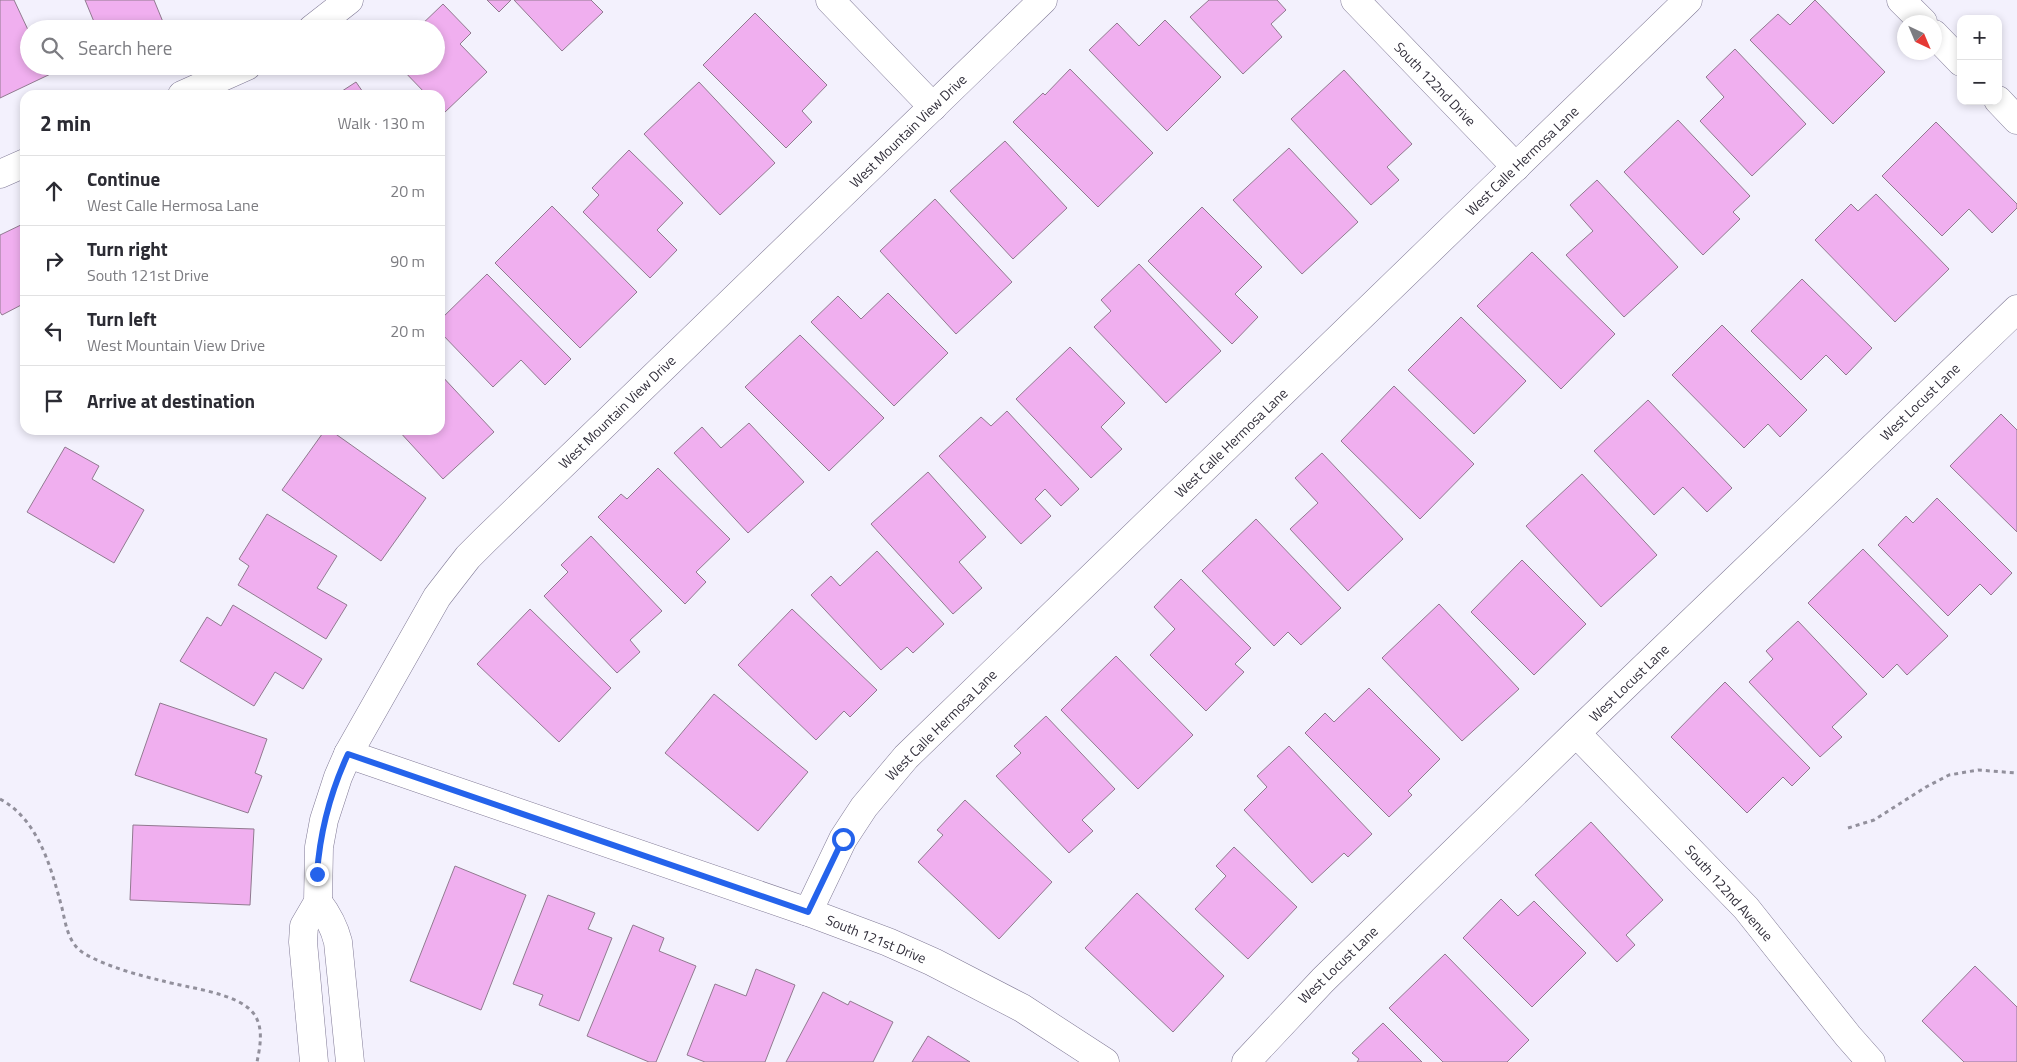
<!DOCTYPE html>
<meta charset="utf-8">
<style>
body{margin:0;font-family:"Titillium Web",sans-serif;background:#f7f7f7;color:#2b2b33}
.controls{position:absolute;right:15px;top:15px;display:grid;overflow:hidden;border-radius:10px;box-shadow:0 2px 8px #0003}
.controls button{width:45px;height:45px;display:grid;place-items:center;padding:0;border:0;border-bottom:1px solid #e1e1e2;background:#fff;color:#2b2b33;font:25px sans-serif}
.compass{position:absolute;left:1897px;top:15px;width:45px;height:45px;border-radius:50%;background:#fff;box-shadow:0 2px 8px #0003;rotate:136deg}
.stop{position:absolute;width:15px;height:15px;margin:-11px;border:4px solid #2563eb;border-radius:50%;background:#fff}
.stop.end{background:#2563eb;border-color:#fff;box-shadow:0 1px 5px #0008}
.list{margin:0;padding:0;list-style:none}
h2{display:flex;justify-content:space-between;align-items:center;height:65px;margin:0;padding:0 20px;font-size:21px}
h2 small{font-size:16px;font-weight:400;color:#7c7c81}
.list li{display:grid;grid-template-columns:32px 1fr auto;gap:15px;align-items:center;box-sizing:border-box;height:70px;padding:0 20px;border-top:1px solid #e1e1e2}
.list b{display:block;font-size:19px;white-space:nowrap}
.list p{margin:0;font-size:16px;white-space:nowrap;color:#7c7c81}
.list em{font-size:16px;font-style:normal;color:#7c7c81}
.icon{flex:none;width:28px;height:28px;fill:none;stroke:currentColor;stroke-width:2;stroke-linecap:round;stroke-linejoin:round}
.map{position:relative;flex:none;width:2017px;height:1062px;overflow:hidden}
.search{position:absolute;background:#fff;box-shadow:0 2px 8px #0003;left:20px;top:20px;width:425px;height:55px;display:flex;align-items:center;gap:12px;box-sizing:border-box;padding:0 18px;border-radius:28px;color:#7c7c81;font-size:19px}
.panel{position:absolute;background:#fff;box-shadow:0 2px 8px #0003;left:20px;top:90px;width:425px;height:345px;border-radius:15px}
.map>svg:first-child{display:block}
.building{fill:#f0afef;stroke:#917a90}
.lines{fill:none;stroke-linecap:round;stroke-linejoin:round}
.street-casing{stroke:#807a96;stroke-width:29}
.path{stroke:#92909c;stroke-width:3;stroke-dasharray:4 4;stroke-linecap:butt}
.street{stroke:#fff;stroke-width:28}
.route{stroke:#2563eb;stroke-width:6}
.labels{text-anchor:middle;stroke-width:5;stroke-linejoin:round;paint-order:stroke}
.street-label{font-size:14px;fill:#322f3b;stroke:#fff}
</style>
<div class="map">
<svg width="2017" height="1062" viewBox="0 0 2017 1062">
<rect width="100%" height="100%" fill="#f3f1fd"/>
<g class="building">
<path d="M 0,0 L 14,0 L 29,32 L 29,66 L 60,66 L 61,69 L 0,98 Z"/>
<path d="M 85,0 L 154,0 L 163,22 L 149,29 L 97,29 Z"/>
<path d="M 487,0 L 511,0 L 499,12 Z"/>
<path d="M 514,0 L 591,0 L 603,12 L 562,51 Z"/>
<path d="M 1209,0 L 1277,0 L 1286,10 L 1271,24 L 1282,37 L 1243,74 L 1190,17 Z"/>
<path d="M 1815,0 L 1885,72 L 1833,124 L 1750,40 L 1778,14 L 1790,25 Z"/>
<path d="M 443,4 L 471,33 L 460,44 L 487,72 L 444,113 L 440,109 L 440,95 L 427,95 L 399,66 L 436,66 L 436,29 L 417,29 Z"/>
<path d="M 755,13 L 827,85 L 802,111 L 812,122 L 786,148 L 703,65 Z"/>
<path d="M 1165,20 L 1221,77 L 1167,131 L 1089,50 L 1117,23 L 1139,46 Z"/>
<path d="M 1735,49 L 1806,124 L 1752,176 L 1700,121 L 1724,97 L 1706,77 Z"/>
<path d="M 1070,69 L 1153,153 L 1098,207 L 1013,122 L 1043,93 L 1045,95 Z"/>
<path d="M 1344,70 L 1412,144 L 1387,167 L 1399,180 L 1371,205 L 1291,119 Z"/>
<path d="M 356,82 L 365,95 L 336,95 Z"/>
<path d="M 699,82 L 775,163 L 720,215 L 644,134 Z"/>
<path d="M 1678,120 L 1750,196 L 1733,212 L 1740,219 L 1703,255 L 1624,172 Z"/>
<path d="M 1936,122 L 2017,204 L 2017,208 L 1992,233 L 1969,209 L 1942,236 L 1882,176 Z"/>
<path d="M 1005,141 L 1067,208 L 1013,259 L 950,191 Z"/>
<path d="M 1289,148 L 1358,222 L 1302,274 L 1233,200 Z"/>
<path d="M 629,150 L 683,203 L 657,230 L 677,250 L 650,278 L 583,212 L 599,195 L 592,188 Z"/>
<path d="M 1597,180 L 1678,267 L 1624,317 L 1566,255 L 1593,231 L 1570,205 Z"/>
<path d="M 1876,194 L 1949,269 L 1895,322 L 1815,240 L 1851,204 L 1858,211 Z"/>
<path d="M 935,199 L 1012,282 L 956,334 L 880,251 Z"/>
<path d="M 552,206 L 637,292 L 580,348 L 495,263 Z"/>
<path d="M 1202,207 L 1262,267 L 1235,294 L 1258,317 L 1232,344 L 1148,261 Z"/>
<path d="M 25,223 L 25,303 L 2,315 L 0,312 L 0,235 Z"/>
<path d="M 1532,252 L 1615,334 L 1561,389 L 1477,306 Z"/>
<path d="M 1139,264 L 1221,351 L 1166,403 L 1094,327 L 1111,311 L 1101,300 Z"/>
<path d="M 487,274 L 571,359 L 545,385 L 521,360 L 493,387 L 440,332 L 440,320 Z"/>
<path d="M 1802,279 L 1872,348 L 1846,375 L 1826,355 L 1801,380 L 1751,331 Z"/>
<path d="M 888,293 L 948,353 L 894,406 L 811,322 L 838,296 L 861,319 Z"/>
<path d="M 1461,317 L 1526,381 L 1474,434 L 1408,370 Z"/>
<path d="M 1722,325 L 1807,410 L 1780,437 L 1768,424 L 1744,448 L 1672,375 Z"/>
<path d="M 800,335 L 884,418 L 829,471 L 745,387 Z"/>
<path d="M 1070,347 L 1125,403 L 1101,427 L 1122,449 L 1091,478 L 1016,399 Z"/>
<path d="M 440,374 L 494,432 L 443,479 L 398,430 L 440,430 Z"/>
<path d="M 1394,386 L 1474,464 L 1420,519 L 1341,441 Z"/>
<path d="M 1648,400 L 1732,488 L 1707,512 L 1683,487 L 1654,515 L 1594,451 Z"/>
<path d="M 1007,411 L 1079,489 L 1061,506 L 1045,489 L 1035,499 L 1051,516 L 1021,544 L 939,456 L 981,417 L 991,426 Z"/>
<path d="M 2001,414 L 2017,430 L 2017,532 L 1950,466 Z"/>
<path d="M 749,423 L 804,482 L 748,533 L 674,453 L 702,427 L 721,448 Z"/>
<path d="M 325,430 L 330,430 L 426,498 L 381,561 L 282,490 Z"/>
<path d="M 65,447 L 99,466 L 92,479 L 144,510 L 114,563 L 27,512 Z"/>
<path d="M 1322,453 L 1403,539 L 1348,591 L 1290,529 L 1318,503 L 1295,478 Z"/>
<path d="M 658,468 L 730,539 L 696,572 L 706,582 L 685,604 L 598,517 L 621,494 L 627,499 Z"/>
<path d="M 928,472 L 986,537 L 959,562 L 982,588 L 953,614 L 871,524 Z"/>
<path d="M 1582,474 L 1657,555 L 1601,607 L 1526,526 Z"/>
<path d="M 1937,498 L 2012,573 L 1991,595 L 1980,584 L 1948,616 L 1878,545 L 1906,516 L 1913,523 Z"/>
<path d="M 267,514 L 337,556 L 317,588 L 347,605 L 326,639 L 238,585 L 249,566 L 239,559 Z"/>
<path d="M 1256,519 L 1341,608 L 1301,645 L 1288,632 L 1274,646 L 1202,571 Z"/>
<path d="M 591,536 L 662,611 L 630,640 L 640,652 L 617,673 L 544,596 L 568,572 L 561,565 Z"/>
<path d="M 1863,549 L 1948,636 L 1907,675 L 1897,664 L 1883,678 L 1808,603 Z"/>
<path d="M 877,551 L 944,624 L 913,653 L 907,647 L 881,670 L 811,595 L 831,576 L 840,586 Z"/>
<path d="M 1522,560 L 1586,624 L 1534,675 L 1471,612 Z"/>
<path d="M 1181,579 L 1251,648 L 1235,664 L 1244,672 L 1206,711 L 1150,655 L 1175,629 L 1154,607 Z"/>
<path d="M 1439,604 L 1519,689 L 1462,741 L 1382,658 Z"/>
<path d="M 233,605 L 322,659 L 303,689 L 275,672 L 254,706 L 180,661 L 207,617 L 221,626 Z"/>
<path d="M 530,609 L 611,688 L 559,742 L 477,664 Z"/>
<path d="M 792,609 L 877,690 L 850,717 L 844,711 L 816,740 L 738,665 Z"/>
<path d="M 1798,621 L 1867,694 L 1832,727 L 1842,737 L 1820,757 L 1749,682 L 1773,659 L 1766,651 Z"/>
<path d="M 1116,656 L 1193,735 L 1138,789 L 1061,710 Z"/>
<path d="M 1725,682 L 1810,768 L 1792,786 L 1783,777 L 1747,813 L 1671,737 Z"/>
<path d="M 1369,688 L 1440,759 L 1408,791 L 1412,795 L 1389,817 L 1305,733 L 1325,713 L 1334,722 Z"/>
<path d="M 714,694 L 808,772 L 758,831 L 665,753 Z"/>
<path d="M 160,703 L 267,739 L 255,773 L 262,776 L 248,813 L 135,775 Z"/>
<path d="M 1046,716 L 1115,789 L 1082,820 L 1093,831 L 1069,853 L 996,776 L 1021,753 L 1014,746 Z"/>
<path d="M 1289,746 L 1372,834 L 1348,857 L 1344,853 L 1312,883 L 1244,810 L 1267,787 L 1257,776 Z"/>
<path d="M 965,800 L 1052,882 L 999,939 L 918,862 L 943,835 L 937,830 Z"/>
<path d="M 1591,822 L 1663,900 L 1626,935 L 1635,945 L 1617,962 L 1535,875 Z"/>
<path d="M 133,825 L 254,829 L 250,905 L 130,900 Z"/>
<path d="M 1234,847 L 1297,907 L 1248,959 L 1195,909 L 1226,876 L 1216,866 Z"/>
<path d="M 455,866 L 526,895 L 481,1010 L 410,981 Z"/>
<path d="M 1137,893 L 1224,976 L 1173,1032 L 1085,948 Z"/>
<path d="M 548,895 L 595,913 L 588,929 L 612,938 L 579,1021 L 539,1005 L 543,995 L 513,984 Z"/>
<path d="M 1501,899 L 1518,916 L 1534,901 L 1586,953 L 1532,1007 L 1463,938 Z"/>
<path d="M 633,925 L 664,938 L 659,951 L 696,966 L 656,1062 L 649,1062 L 587,1036 Z"/>
<path d="M 1445,954 L 1529,1040 L 1507,1062 L 1443,1062 L 1389,1008 Z"/>
<path d="M 1975,966 L 2017,1007 L 2017,1062 L 1964,1062 L 1922,1021 Z"/>
<path d="M 756,969 L 795,985 L 765,1062 L 705,1062 L 687,1055 L 715,984 L 746,996 Z"/>
<path d="M 823,992 L 848,1005 L 850,1001 L 893,1022 L 873,1062 L 786,1062 Z"/>
<path d="M 1383,1023 L 1422,1062 L 1357,1062 L 1359,1059 L 1352,1053 Z"/>
<path d="M 928,1036 L 970,1062 L 912,1062 Z"/>
</g>
<g class="lines">
<defs>
<g id="street">
<path d="M 830,0 L 933,107"/>
<path d="M 1355,0 L 1516,167"/>
<path d="M 1901,0 L 1923,22"/>
<path d="M 312,29 L 349,0"/>
<path d="M 1934,34 L 1961,62"/>
<path d="M 182,95 L 247,66"/>
<path d="M 1998,100 L 2017,120"/>
<path d="M 0,174 L 25,163"/>
<path d="M 1576,733 L 1746,908 L 1848,1036 L 1871,1062"/>
<path d="M 348,754 L 808,912 L 888,942 L 933,962 L 1022,1008 L 1105,1062"/>
<path d="M 318,902 C 328,915 334,926 338,942 L 350,1062"/>
<path d="M 808,912 L 843,839 L 864,807 L 906,757 L 1688,0"/>
<path d="M 314,1062 L 303,942 L 304,926 L 318,902 L 319,847 L 324,820 L 338,777 L 348,754 L 437,597 L 468,557 L 484,541 L 1043,0"/>
<path d="M 1246,1062 L 1323,980 L 1576,733 L 2017,309"/>
</g>
</defs>
<use href="#street" class="street-casing"/>
<g class="path">
<path d="M 0,799 C 39,820 51,868 62,908 C 66,925 68,944 85,954 C 108,967 138,975 163,981 C 188,988 239,993 254,1014 C 264,1028 260,1047 257,1062"/>
<path d="M 1848,828 L 1874,820 L 1926,787 L 1949,775 L 1978,770 L 2017,773"/>
</g>
<use href="#street" class="street"/>
</g>
<g class="lines">
<path class="route" d="M 317,874 C 320,831 330,793 348,754 L 808,912 L 843,839"/>
</g>
<g class="labels">
<g class="street-label">
<text transform="translate(1435 84) rotate(46)" y="5">South 122nd Drive</text>
<text transform="translate(908 131) rotate(-44)" y="5">West Mountain View Drive</text>
<text transform="translate(1522 161) rotate(-44)" y="5">West Calle Hermosa Lane</text>
<text transform="translate(1920 402) rotate(-44)" y="5">West Locust Lane</text>
<text transform="translate(617 412) rotate(-44)" y="5">West Mountain View Drive</text>
<text transform="translate(1231 443) rotate(-44)" y="5">West Calle Hermosa Lane</text>
<text transform="translate(1629 683) rotate(-44)" y="5">West Locust Lane</text>
<text transform="translate(941 725) rotate(-45)" y="5">West Calle Hermosa Lane</text>
<text transform="translate(1729 893) rotate(48)" y="5">South 122nd Avenue</text>
<text transform="translate(876 939) rotate(22)" y="5">South 121st Drive</text>
<text transform="translate(1338 965) rotate(-44)" y="5">West Locust Lane</text>
</g>
</g>
</svg>
<div class="controls">
<button>+</button>
<button>−</button>
</div>
<svg class="compass" viewBox="-18 -18 36 36"><path d="M0-13l5 13h-10z" fill="#e53935"/><path d="M0 13l5-13h-10z" fill="#7c7c81"/></svg>
<div class="stop" style="left:843px;top:839px"></div>
<div class="stop end" style="left:317px;top:874px"></div>
<div class="search"><svg class="icon" aria-label="search" viewBox="0 0 24 24"><circle cx="10" cy="10" r="6"/><path d="M15 15l6 6"/></svg>Search here</div>
<section class="panel">
<h2>2 min<small>Walk · 130 m</small></h2>
<ul class="list">
<li><svg class="icon" aria-label="ahead" viewBox="0 0 24 24"><path d="M12 20V5M6 11l6-6 6 6"/></svg><div><b>Continue</b><p>West Calle Hermosa Lane</p></div><em>20 m</em></li>
<li><svg class="icon" aria-label="right" viewBox="0 0 24 24"><path d="M7 20v-9h11M14 6l5 5-5 5"/></svg><div><b>Turn right</b><p>South 121st Drive</p></div><em>90 m</em></li>
<li><svg class="icon" aria-label="left" viewBox="0 0 24 24"><path d="M17 20v-9H6M10 6l-5 5 5 5"/></svg><div><b>Turn left</b><p>West Mountain View Drive</p></div><em>20 m</em></li>
<li><svg class="icon" aria-label="arrive" viewBox="0 0 24 24"><path d="M6 21V4h12l-3 4 3 4H6"/></svg><div><b>Arrive at destination</b></div></li>
</ul>
</section>
</div>
